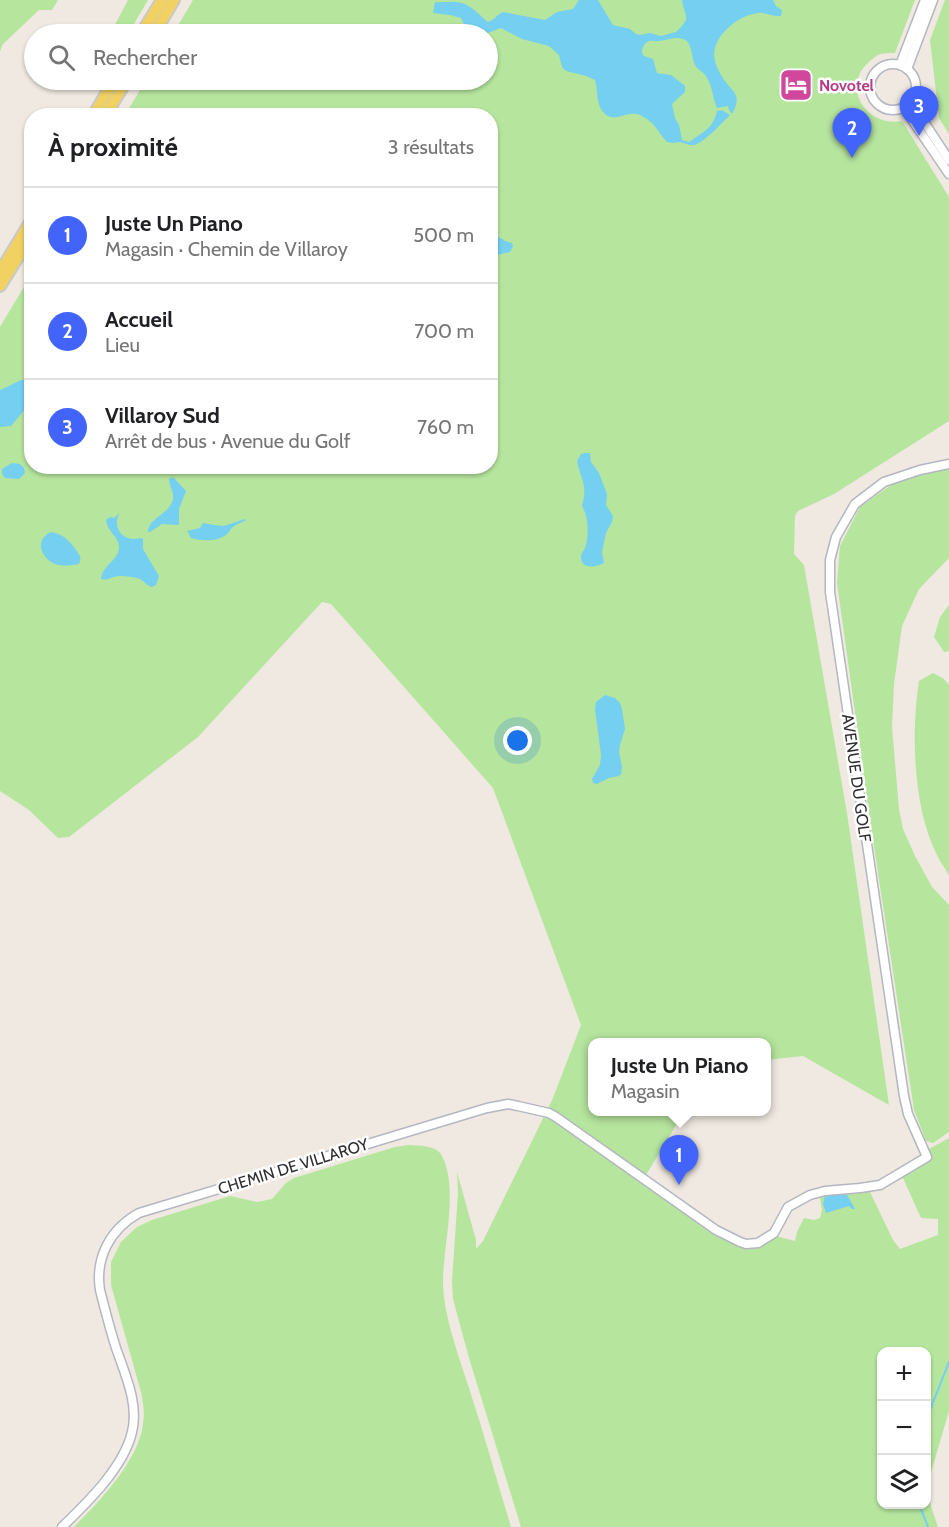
<!DOCTYPE html>
<html lang="fr">
<meta charset="utf-8">
<style>
body{margin:0;font-family:Cabin,sans-serif;background:#f6f6f6;color:#202124}
.controls{position:absolute;right:18px;bottom:18px;display:grid;overflow:hidden;border-radius:12px;box-shadow:0 2px 4px #0004}
.controls button{width:54px;height:54px;display:grid;place-items:center;padding:0;border:0;border-bottom:2px solid #e0e0e0;background:#fff;color:#202124;font:30px sans-serif}
.you{position:absolute;left:518px;top:741px;width:21px;height:21px;margin:-15px;border:4px solid #fff;border-radius:50%;background:#1a73e8;box-shadow:0 0 0 9px #1a73e833}
.badge{display:grid;place-items:center;width:39px;height:39px;border-radius:50%;background:#4264fb;color:#fff;font-size:20px;font-weight:700}
.pin{position:absolute;translate:-50% -50px;filter:drop-shadow(0 2px 3px #0008)}
.pin::after{content:'';position:absolute;top:32px;width:21px;height:18px;background:inherit;clip-path:polygon(0 0,100% 0,50% 100%)}
.popup{position:absolute;left:588px;top:1038px;width:183px;height:78px;box-sizing:border-box;display:grid;place-content:center;border-radius:12px;background:#fff;filter:drop-shadow(0 2px 4px #0005);font-size:20px;white-space:nowrap;color:#757577}
.popup b{font-size:22px;color:#202124}
.popup::after{content:'';position:absolute;left:50%;top:100%;margin-left:-12px;border:12px solid transparent;border-top-color:#fff}
.list{margin:0;padding:0;list-style:none}
h2{display:flex;justify-content:space-between;align-items:center;height:78px;margin:0;padding:0 24px;font-size:26px}
h2 small{font-size:20px;font-weight:400;color:#757577}
.list li{display:grid;grid-template-columns:39px 1fr auto;gap:18px;align-items:center;box-sizing:border-box;height:96px;padding:0 24px;border-top:2px solid #e0e0e0}
.list b{display:block;font-size:22px;white-space:nowrap}
.list p{margin:0;font-size:20px;white-space:nowrap;color:#757577}
.list em{font-size:20px;font-style:normal;color:#757577}
.icon{flex:none;width:33px;height:33px;fill:none;stroke:currentColor;stroke-width:2;stroke-linecap:round;stroke-linejoin:round}
.map{position:relative;flex:none;width:949px;height:1527px;overflow:hidden}
.search{position:absolute;background:#fff;box-shadow:0 2px 4px #0004;left:24px;top:24px;width:474px;height:66px;display:flex;align-items:center;gap:15px;box-sizing:border-box;padding:0 21px;border-radius:33px;color:#757577;font-size:22px}
.panel{position:absolute;background:#fff;box-shadow:0 2px 4px #0004;left:24px;top:108px;width:474px;height:366px;border-radius:24px}
.map>svg:first-child{display:block}
.green{fill:#b6e59e;fill-rule:evenodd}
.water{fill:#75cff0}
.lines{fill:none;stroke-linecap:round;stroke-linejoin:round}
.stream{stroke:#75cff0;stroke-width:2}
.minor-casing{stroke:#b4b7c1;stroke-width:11}
.major-casing{stroke:#c9c9c9;stroke-width:14}
.minor{stroke:#fff;stroke-width:8}
.major{stroke:#f2d163;stroke-width:10}
.labels{text-anchor:middle;stroke-width:5;stroke-linejoin:round;paint-order:stroke}
.hotel-label{font-size:16px;font-weight:bold;fill:#b23c85;stroke:#fff;text-anchor:start}
.street-label{font-size:16px;fill:#2e2e2e;stroke:#fff}
</style>
<div class="map">
<svg width="949" height="1527" viewBox="0 0 949 1527">
<rect width="100%" height="100%" fill="#efe9e1"/>
<g class="green">
<path d="M 0,0 L 58,0 L 52,10 L 39,10 L 3,44 L 0,51 Z"/>
<path d="M 128,0 L 148,0 L 128,34 L 110,34 Z"/>
<path d="M 193,0 L 915,0 L 895,53 C 890,53 885,53 881,54 C 876,55 873,59 869,62 C 840,87 867,128 902,121 L 949,197 L 949,421 L 834,494 L 798,511 L 795,516 L 794,554 L 804,565 L 847,813 L 889,1105 L 803,1056 L 766,1060 L 766,1042 L 592,1042 L 592,1112 L 684,1112 L 646,1175 L 643,1182 L 744,1246 C 772,1253 773,1228 788,1213 C 814,1187 839,1198 871,1188 C 876,1187 882,1182 887,1180 C 901,1172 915,1165 928,1158 L 929,1149 L 949,1138 L 949,1411 L 930,1476 L 926,1476 L 926,1352 L 882,1352 L 882,1504 L 926,1504 L 927,1494 L 938,1527 L 521,1527 L 469,1358 L 453,1299 L 452,1281 L 458,1193 L 457,1172 L 476,1240 L 476,1249 L 483,1241 L 553,1098 L 581,1025 L 493,788 L 331,604 L 322,602 L 198,737 L 69,837 L 58,838 L 29,810 L 0,791 L 0,327 L 31,275 L 32,466 L 490,466 L 490,116 L 125,115 L 146,80 L 488,80 L 488,34 L 173,34 ZM 903,1178 L 921,1218 L 938,1219 L 938,1235 L 900,1249 L 893,1240 L 870,1192 ZM 820,1198 L 822,1210 L 820,1218 L 814,1220 L 804,1218 L 797,1232 L 795,1241 L 776,1236 C 786,1215 795,1200 820,1198 Z"/>
<path d="M 945,0 L 949,0 L 949,134 L 939,118 L 930,40 Z"/>
<path d="M 949,469 L 949,558 L 919,589 L 902,626 L 894,684 L 892,727 L 899,809 L 903,829 L 915,856 L 932,887 L 949,905 L 949,1132 L 933,1143 L 926,1141 L 914,1110 L 870,820 L 837,583 L 840,546 L 860,507 L 891,485 L 919,475 Z"/>
<path d="M 949,605 L 949,651 L 944,652 L 934,637 L 940,617 Z"/>
<path d="M 933,673 L 944,679 L 949,685 L 949,875 C 945,868 940,862 937,855 C 913,808 911,732 919,681 Z"/>
<path d="M 409,1145 C 420,1146 437,1145 442,1156 C 459,1188 443,1246 443,1282 C 443,1314 459,1357 469,1388 C 484,1434 497,1481 511,1527 L 74,1527 C 99,1502 139,1460 143,1424 C 145,1413 143,1402 141,1392 L 111,1285 L 111,1262 L 121,1242 L 137,1227 L 152,1220 L 230,1196 L 257,1202 L 272,1199 L 286,1183 L 294,1178 L 395,1147 Z"/>
</g>
<g class="water">
<path d="M 579,0 L 598,0 L 613,25 L 630,29 L 636,34 L 640,35 L 650,33 L 661,36 L 676,32 L 682,26 L 686,20 L 686,15 L 683,6 L 682,0 L 773,0 L 776,6 L 782,10 L 781,16 C 773,17 766,12 758,13 C 744,15 735,21 726,30 C 709,47 712,63 725,81 C 728,86 734,90 736,96 C 738,102 735,109 732,114 L 729,110 L 728,106 L 717,108 C 712,97 713,85 705,75 C 702,71 697,69 695,65 C 691,57 693,49 687,41 C 677,35 670,40 659,41 C 654,42 653,40 649,41 C 644,43 642,48 642,53 L 644,56 L 653,59 L 657,73 L 671,75 L 685,86 L 685,92 L 672,104 L 675,118 L 679,125 L 682,140 L 689,142 L 692,140 C 705,131 713,128 717,111 L 722,110 L 730,115 L 712,133 L 702,141 L 695,145 L 690,145 L 680,142 L 673,143 L 667,142 C 657,131 655,122 640,115 C 626,109 612,127 601,109 C 596,101 598,89 595,80 L 586,76 L 566,71 L 562,67 L 559,55 L 549,46 L 522,39 L 501,28 L 485,34 L 449,34 C 456,31 462,33 464,24 L 461,18 L 450,15 L 433,13 L 435,2 C 442,3 448,1 455,2 C 469,2 478,14 488,22 C 495,20 496,15 503,12 L 545,20 L 557,12 L 573,9 Z"/>
<path d="M 491,233 C 498,235 503,242 512,243 L 513,246 L 510,252 L 496,255 L 491,258 Z"/>
<path d="M 25,379 L 31,382 L 31,402 L 11,426 L 0,427 L 0,390 C 9,387 16,381 25,379 Z"/>
<path d="M 585,453 L 590,453 L 591,462 L 599,473 L 607,494 L 606,505 L 613,516 L 612,522 L 606,533 L 602,552 L 604,563 C 596,567 581,570 581,557 C 581,553 583,552 585,548 C 589,537 589,517 582,506 C 588,484 581,481 577,461 L 581,454 Z"/>
<path d="M 12,463 L 20,464 L 24,468 L 25,473 L 19,479 L 5,478 L 2,474 L 2,469 Z"/>
<path d="M 173,477 L 186,491 L 179,509 L 179,525 L 162,524 L 150,532 L 148,532 C 149,518 167,515 172,502 C 176,494 169,487 169,479 Z"/>
<path d="M 120,513 C 114,522 117,534 128,538 C 133,540 139,538 143,538 L 143,549 L 159,576 L 156,585 L 152,587 C 146,585 145,582 140,579 C 135,577 125,576 120,576 C 112,576 109,581 101,579 C 102,565 120,560 119,546 C 118,536 107,531 106,520 L 110,517 L 114,518 Z"/>
<path d="M 245,519 L 246,520 C 242,523 236,524 233,527 C 230,529 229,533 226,535 C 216,542 201,541 191,538 L 187,531 L 200,528 L 203,523 L 214,525 L 224,526 Z"/>
<path d="M 51,532 C 63,534 69,540 76,550 C 80,556 82,557 79,564 C 72,565 63,567 55,564 C 41,558 34,540 51,532 Z"/>
<path d="M 605,695 L 615,698 L 620,703 L 622,709 L 625,729 L 620,745 L 619,752 L 622,767 L 621,774 L 619,776 L 609,778 L 597,784 L 593,783 L 592,779 L 600,765 L 601,755 L 595,709 L 596,702 Z"/>
<path d="M 846,1193 L 855,1209 L 852,1209 L 849,1206 L 826,1213 L 823,1204 L 825,1195 Z"/>
</g>
<g class="lines">
<g class="stream">
<path d="M 926,1420 L 949,1362"/>
<path d="M 919,1504 L 928,1527"/>
</g>
<defs>
<g id="minor">
<circle cx="893" cy="87" r="23"/>
<path d="M 900,65 L 925,0"/>
<path d="M 907,69 L 933,0"/>
<path d="M 911,102 L 949,160"/>
<path d="M 904,108 L 949,174"/>
<path d="M 62,1527 C 87,1503 124,1467 132,1432 C 139,1404 125,1374 116,1348 C 110,1329 105,1310 100,1290 C 95,1258 110,1229 139,1213 L 487,1108 L 508,1104 L 518,1106 L 549,1113 L 556,1117 L 716,1230 L 740,1242 L 746,1244 L 758,1243 L 774,1233 L 788,1207 L 810,1195 L 825,1191 L 860,1188 L 880,1185 L 927,1157 L 908,1114 L 904,1096 L 830,592 L 830,560 L 836,537 L 855,504 L 884,482 L 920,470 L 949,464"/>
</g>
<g id="major">
<path d="M 141,34 L 162,0"/>
<path d="M 154,34 L 174,0"/>
<path d="M 93,116 L 114,80"/>
<path d="M 105,116 L 127,80"/>
<path d="M 0,272 L 32,219"/>
<path d="M 0,286 L 32,235"/>
</g>
</defs>
<use href="#minor" class="minor-casing"/>
<use href="#major" class="major-casing"/>
<use href="#minor" class="minor"/>
<use href="#major" class="major"/>
</g>
<defs>
<symbol id="hotel-square" viewBox="-11 -11 22 22"><rect x="-9" y="-9" width="18" height="18" rx="4" fill="#d1479c" stroke="#fff"/><path d="M-6-4.5h1.5V1H6V5H4.5V3h-9V5H-6ZM-4 0a1.8 1.8 0 1 1 3.6 0ZM.5 0V-2.5h3Q6-2.5 6 0Z" fill="#fff"/></symbol>
</defs>
<g fill-rule="evenodd">
<use href="#hotel-square" x="777" y="66" width="38" height="38"/>
</g>
<g class="labels">
<g class="hotel-label">
<text x="819" y="91">Novotel</text>
</g>
<g class="street-label">
<text transform="translate(857 778) rotate(82)" y="6">AVENUE DU GOLF</text>
<text transform="translate(293 1166) rotate(-17)" y="6">CHEMIN DE VILLAROY</text>
</g>
</g>
</svg>
<div class="controls">
<button>+</button>
<button>−</button>
<button><svg class="icon" aria-label="layers" viewBox="0 0 24 24"><path d="M12 4l9 5-9 5-9-5zM3 14l9 5 9-5"/></svg></button>
</div>
<div class="you"></div>
<div class="pin badge" style="left:679px;top:1185px">1</div>
<div class="popup"><b>Juste Un Piano</b>Magasin</div>
<div class="pin badge" style="left:852px;top:158px">2</div>
<div class="pin badge" style="left:919px;top:136px">3</div>
<div class="search"><svg class="icon" aria-label="search" viewBox="0 0 24 24"><circle cx="10" cy="10" r="6"/><path d="M15 15l6 6"/></svg>Rechercher</div>
<section class="panel">
<h2>À proximité<small>3 résultats</small></h2>
<ul class="list">
<li><span class="badge">1</span><div><b>Juste Un Piano</b><p>Magasin · Chemin de Villaroy</p></div><em>500 m</em></li>
<li><span class="badge">2</span><div><b>Accueil</b><p>Lieu</p></div><em>700 m</em></li>
<li><span class="badge">3</span><div><b>Villaroy Sud</b><p>Arrêt de bus · Avenue du Golf</p></div><em>760 m</em></li>
</ul>
</section>
</div>
